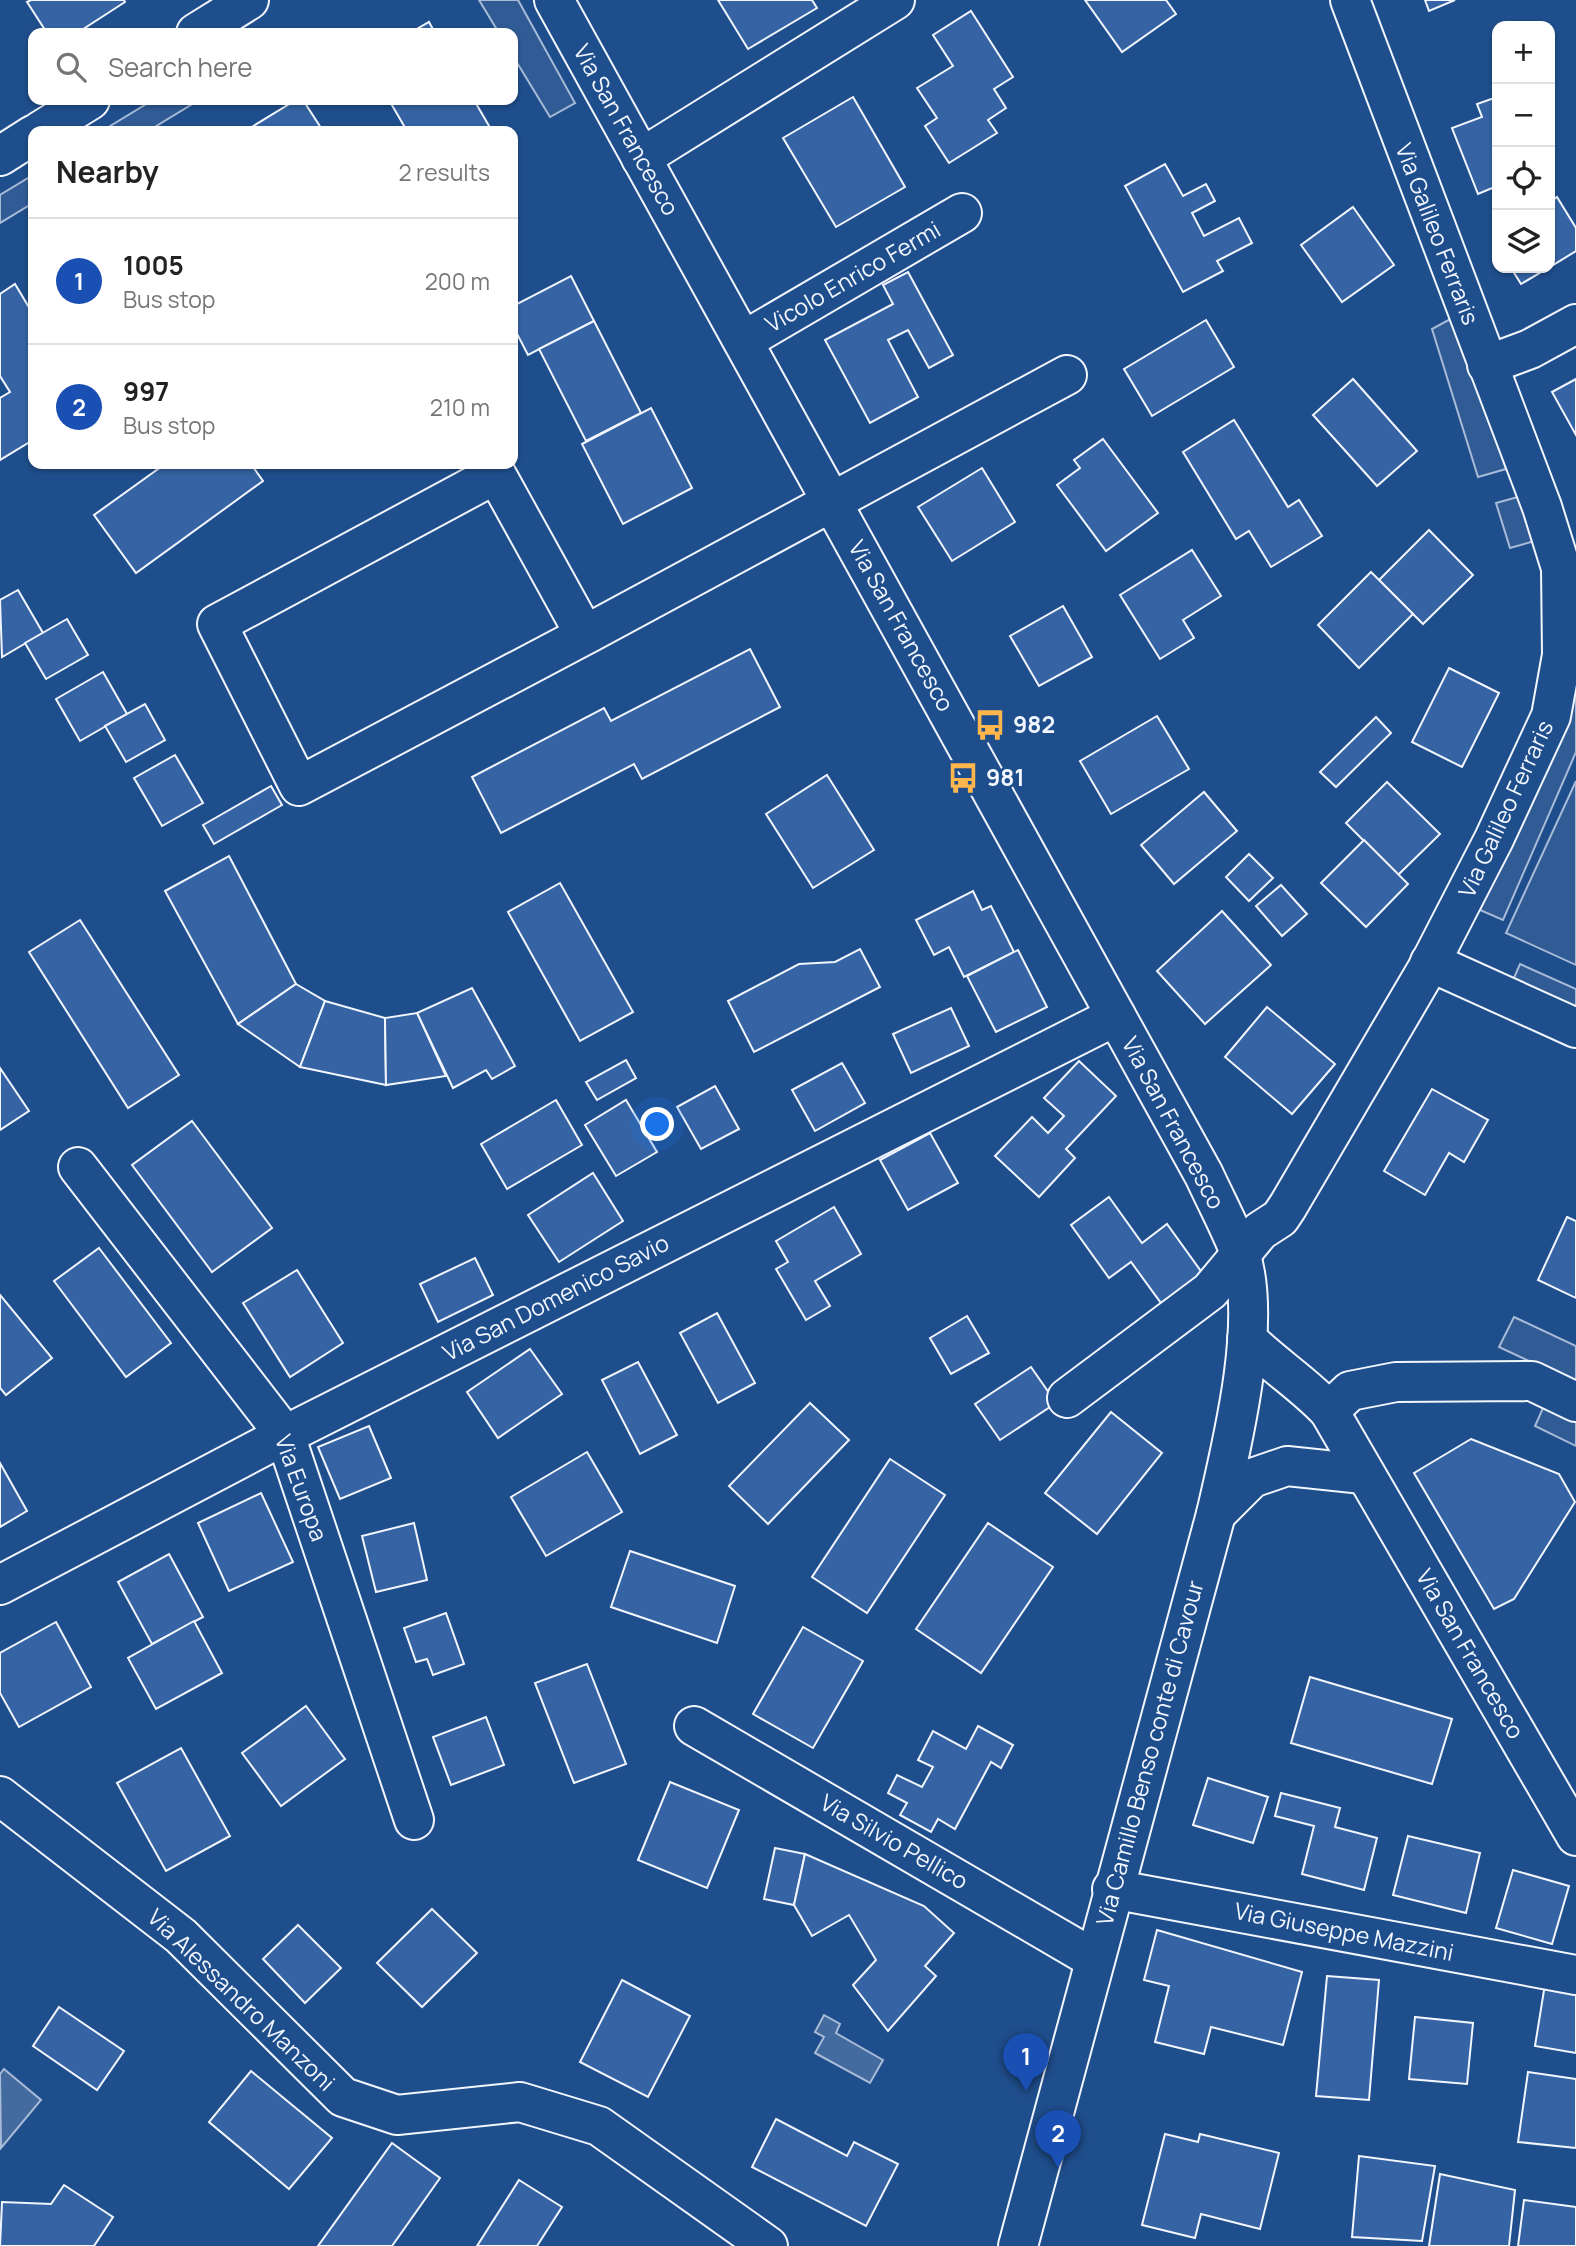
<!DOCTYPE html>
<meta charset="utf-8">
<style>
body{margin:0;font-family:Manrope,sans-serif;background:#f6f6f6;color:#222}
.controls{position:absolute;right:21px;top:21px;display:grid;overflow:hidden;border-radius:14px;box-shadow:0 2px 5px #0004}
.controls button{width:63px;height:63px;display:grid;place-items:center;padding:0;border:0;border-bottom:2px solid #e0e0e0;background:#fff;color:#222;font:35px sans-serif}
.you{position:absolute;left:658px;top:1125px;width:24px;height:24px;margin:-18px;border:5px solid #fff;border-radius:50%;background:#1a73e8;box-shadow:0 0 0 10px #1a73e833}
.badge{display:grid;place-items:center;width:46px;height:46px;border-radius:50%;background:#db2777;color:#fff;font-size:23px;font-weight:700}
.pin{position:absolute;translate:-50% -58px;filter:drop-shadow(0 2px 4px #0008)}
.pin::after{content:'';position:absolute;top:37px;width:24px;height:21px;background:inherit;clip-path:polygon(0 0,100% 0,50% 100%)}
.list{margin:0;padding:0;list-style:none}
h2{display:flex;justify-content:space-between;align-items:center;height:91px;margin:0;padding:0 28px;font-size:30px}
h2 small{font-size:23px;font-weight:400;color:#767676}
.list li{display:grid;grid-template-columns:46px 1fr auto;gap:21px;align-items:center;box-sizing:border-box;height:126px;padding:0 28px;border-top:2px solid #e0e0e0}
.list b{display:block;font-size:26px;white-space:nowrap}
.list p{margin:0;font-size:23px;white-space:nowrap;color:#767676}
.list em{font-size:23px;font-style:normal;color:#767676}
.icon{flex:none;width:38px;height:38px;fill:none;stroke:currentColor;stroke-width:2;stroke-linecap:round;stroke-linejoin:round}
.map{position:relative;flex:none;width:1576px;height:2246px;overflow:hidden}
.search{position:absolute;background:#fff;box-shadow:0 2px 5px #0004;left:28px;top:28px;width:490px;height:77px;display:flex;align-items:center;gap:18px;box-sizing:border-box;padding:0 24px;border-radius:14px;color:#767676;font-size:26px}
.panel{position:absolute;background:#fff;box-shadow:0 2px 5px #0004;left:28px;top:126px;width:490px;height:343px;border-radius:14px}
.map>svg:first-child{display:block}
.built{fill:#305b95;stroke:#a8bbd7;stroke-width:2}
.water{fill:#446ba0;stroke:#a8bbd7;stroke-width:2}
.building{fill:#3563a3;stroke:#f2f6ff;stroke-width:2}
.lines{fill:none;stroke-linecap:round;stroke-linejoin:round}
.minor-casing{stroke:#f2f6ff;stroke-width:42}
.minor{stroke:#1f4e8c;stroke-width:38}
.labels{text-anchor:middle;stroke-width:5;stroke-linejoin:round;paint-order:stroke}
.street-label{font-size:23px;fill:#f2f6ff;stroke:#1f4e8c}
.poi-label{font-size:23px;font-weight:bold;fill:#f2f6ff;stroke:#1f4e8c;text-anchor:start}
</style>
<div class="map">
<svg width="1576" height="2246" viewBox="0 0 1576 2246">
<rect width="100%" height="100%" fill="#1f4e8c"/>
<g class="built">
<path d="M 479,0 L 518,0 L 575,103 L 550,117 L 513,56 L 513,33 L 499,33 Z"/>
<path d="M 153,100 L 199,100 L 148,131 L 102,131 Z"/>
<path d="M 33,175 L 33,203 L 0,223 L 0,195 Z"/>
<path d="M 1456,316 L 1506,469 L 1478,477 L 1432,329 Z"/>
<path d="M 1525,495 L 1538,540 L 1510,548 L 1496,503 Z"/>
<path d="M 1576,605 L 1576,752 L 1503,920 L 1480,910 L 1574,693 Z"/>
<path d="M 1576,781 L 1576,965 L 1506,933 Z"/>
<path d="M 1520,964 L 1576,989 L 1576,1017 L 1510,987 Z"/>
<path d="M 1514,1317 L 1576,1346 L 1576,1383 L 1499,1347 Z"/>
<path d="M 1547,1399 L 1576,1413 L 1576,1446 L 1535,1426 Z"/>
</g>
<g class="water">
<path d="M 824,2015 L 840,2024 L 836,2033 L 883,2060 L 870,2083 L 815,2053 L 824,2037 L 815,2032 Z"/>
<path d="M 4,2069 L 41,2100 L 1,2148 L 0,2074 Z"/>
</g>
<g class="building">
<path d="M 31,0 L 124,0 L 125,2 L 77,33 L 47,33 L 27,2 Z"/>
<path d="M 718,0 L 812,0 L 817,8 L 748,49 Z"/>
<path d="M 1085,0 L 1166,0 L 1176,14 L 1122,52 Z"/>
<path d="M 1425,0 L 1455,0 L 1429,11 Z"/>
<path d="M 971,11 L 1013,77 L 994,89 L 1006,108 L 988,120 L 997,133 L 949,163 L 925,126 L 937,118 L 917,88 L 953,66 L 933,35 Z"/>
<path d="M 429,22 L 435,33 L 410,33 Z"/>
<path d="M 853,97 L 905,187 L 836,227 L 783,138 Z"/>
<path d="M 1497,97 L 1497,186 L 1478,194 L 1452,128 L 1482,117 L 1477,104 Z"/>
<path d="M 296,100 L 303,100 L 323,131 L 245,131 Z"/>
<path d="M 389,100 L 474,100 L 492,131 L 407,131 Z"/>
<path d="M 1165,164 L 1183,196 L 1206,184 L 1215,201 L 1192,213 L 1204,236 L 1239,218 L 1252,243 L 1217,261 L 1223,271 L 1183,292 L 1125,186 Z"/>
<path d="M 1557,197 L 1576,228 L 1576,251 L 1550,267 L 1550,202 Z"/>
<path d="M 1353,207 L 1394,265 L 1342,302 L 1301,245 Z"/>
<path d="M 1511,268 L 1548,268 L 1521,284 Z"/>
<path d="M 908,272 L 953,355 L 929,368 L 908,330 L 888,340 L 918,397 L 870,423 L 825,340 L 893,304 L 883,285 Z"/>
<path d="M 571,276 L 594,321 L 528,355 L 513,326 L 513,306 Z"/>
<path d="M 15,284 L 33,314 L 33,440 L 0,460 L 0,398 L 10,392 L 0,376 L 0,294 Z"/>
<path d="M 1206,320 L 1234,367 L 1152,416 L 1124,369 Z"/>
<path d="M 594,321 L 641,413 L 586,441 L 539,349 Z"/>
<path d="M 1353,379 L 1417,451 L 1377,486 L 1313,415 Z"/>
<path d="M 1576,379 L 1576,435 L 1552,392 Z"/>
<path d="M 651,408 L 692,488 L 623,524 L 582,444 Z"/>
<path d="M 1234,420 L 1288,507 L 1299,500 L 1322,536 L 1271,567 L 1249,531 L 1236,539 L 1183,452 Z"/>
<path d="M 1103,439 L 1158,513 L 1106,551 L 1057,485 L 1080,468 L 1074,460 Z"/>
<path d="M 165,464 L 251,464 L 263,481 L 136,573 L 94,515 Z"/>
<path d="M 982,468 L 1015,522 L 952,561 L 918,507 Z"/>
<path d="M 1429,530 L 1473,575 L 1423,624 L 1379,580 Z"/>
<path d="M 1192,550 L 1221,596 L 1183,620 L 1194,638 L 1160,659 L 1120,595 Z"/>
<path d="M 1371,572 L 1413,614 L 1359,668 L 1318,625 Z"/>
<path d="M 18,590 L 43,633 L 2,657 L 0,600 Z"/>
<path d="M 1063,606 L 1092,657 L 1039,686 L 1010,636 Z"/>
<path d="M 67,619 L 88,655 L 46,679 L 25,643 Z"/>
<path d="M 750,649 L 780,707 L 642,779 L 634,764 L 501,833 L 472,777 L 604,708 L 611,721 Z"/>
<path d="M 1449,668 L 1499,693 L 1462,767 L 1412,742 Z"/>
<path d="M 103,672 L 127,714 L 80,741 L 56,699 Z"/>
<path d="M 145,704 L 165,740 L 126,762 L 105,726 Z"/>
<path d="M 1157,716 L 1189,769 L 1111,814 L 1080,761 Z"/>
<path d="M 1376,717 L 1391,733 L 1336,787 L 1320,772 Z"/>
<path d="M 175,755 L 203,803 L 162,826 L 134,778 Z"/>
<path d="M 827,775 L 874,850 L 813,888 L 766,814 Z"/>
<path d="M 1387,782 L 1440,834 L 1398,875 L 1346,823 Z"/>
<path d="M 271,786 L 282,805 L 214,844 L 203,825 Z"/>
<path d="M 1204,792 L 1237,831 L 1174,884 L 1141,845 Z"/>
<path d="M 1364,840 L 1408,884 L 1366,927 L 1321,883 Z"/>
<path d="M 1249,854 L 1273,878 L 1249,901 L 1226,877 Z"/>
<path d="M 229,856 L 296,984 L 238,1024 L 165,891 Z"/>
<path d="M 560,883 L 633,1012 L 580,1041 L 508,912 Z"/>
<path d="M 1281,885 L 1307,914 L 1282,936 L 1256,906 Z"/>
<path d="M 973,891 L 982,910 L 991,906 L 1014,952 L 964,977 L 949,947 L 934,955 L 916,920 Z"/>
<path d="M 1222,911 L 1271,965 L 1205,1024 L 1157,971 Z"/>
<path d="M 80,920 L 179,1075 L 128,1108 L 29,952 Z"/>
<path d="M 860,949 L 880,987 L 754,1052 L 728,1001 L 799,964 L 835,962 Z"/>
<path d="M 1018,950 L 1047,1007 L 996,1032 L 967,976 Z"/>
<path d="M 296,984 L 325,1001 L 300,1067 L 238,1024 Z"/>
<path d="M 472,988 L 515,1066 L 492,1079 L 486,1070 L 453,1088 L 417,1013 Z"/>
<path d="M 325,1001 L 385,1018 L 386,1085 L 300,1067 Z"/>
<path d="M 1267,1007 L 1335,1064 L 1292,1114 L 1225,1057 Z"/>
<path d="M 951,1008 L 969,1046 L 911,1073 L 893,1034 Z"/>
<path d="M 417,1013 L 446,1076 L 386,1085 L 385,1018 Z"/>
<path d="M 626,1060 L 636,1078 L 597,1100 L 586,1082 Z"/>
<path d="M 1079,1061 L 1116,1096 L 1066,1149 L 1075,1158 L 1039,1197 L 995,1156 L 1032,1117 L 1048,1133 L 1064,1116 L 1044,1098 Z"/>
<path d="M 842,1063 L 865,1103 L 815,1131 L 792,1090 Z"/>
<path d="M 0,1068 L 29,1111 L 0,1130 Z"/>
<path d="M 715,1086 L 739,1129 L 701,1149 L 677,1107 Z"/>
<path d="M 1432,1089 L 1488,1120 L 1464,1162 L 1449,1153 L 1425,1195 L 1384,1171 Z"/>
<path d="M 556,1100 L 582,1145 L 507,1189 L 481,1144 Z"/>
<path d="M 626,1100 L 657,1152 L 616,1176 L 585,1125 Z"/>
<path d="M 192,1121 L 272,1228 L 212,1272 L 132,1165 Z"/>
<path d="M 930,1133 L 958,1183 L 908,1210 L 880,1160 Z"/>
<path d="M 593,1173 L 623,1221 L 559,1262 L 528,1215 Z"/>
<path d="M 1109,1197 L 1142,1243 L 1167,1224 L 1203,1274 L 1161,1303 L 1131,1262 L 1109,1278 L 1071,1225 Z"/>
<path d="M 834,1207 L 861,1254 L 815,1281 L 830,1306 L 806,1320 L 776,1269 L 788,1262 L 776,1241 Z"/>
<path d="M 1567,1217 L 1576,1221 L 1576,1298 L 1538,1280 Z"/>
<path d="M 99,1248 L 171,1343 L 126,1377 L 54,1281 Z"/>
<path d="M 475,1258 L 493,1295 L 438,1322 L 420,1284 Z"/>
<path d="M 297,1270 L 343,1343 L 290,1377 L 243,1303 Z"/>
<path d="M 0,1295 L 52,1358 L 6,1395 L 0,1388 Z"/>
<path d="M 717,1313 L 755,1383 L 718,1403 L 680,1333 Z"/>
<path d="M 967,1316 L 989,1353 L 951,1374 L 930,1338 Z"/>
<path d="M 530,1349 L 562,1394 L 498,1438 L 467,1392 Z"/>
<path d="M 638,1362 L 677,1435 L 640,1454 L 602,1380 Z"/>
<path d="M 1031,1367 L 1056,1403 L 1000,1440 L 975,1404 Z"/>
<path d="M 810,1403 L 849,1440 L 768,1524 L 729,1486 Z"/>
<path d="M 1111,1412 L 1162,1453 L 1097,1534 L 1045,1493 Z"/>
<path d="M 369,1426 L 391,1478 L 340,1499 L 318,1447 Z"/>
<path d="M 1471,1439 L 1559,1474 L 1575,1502 L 1514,1599 L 1494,1609 L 1414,1473 Z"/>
<path d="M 587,1452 L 622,1512 L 546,1556 L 511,1497 Z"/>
<path d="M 890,1459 L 945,1495 L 867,1613 L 812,1577 Z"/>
<path d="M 0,1463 L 27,1511 L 0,1527 Z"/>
<path d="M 261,1493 L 293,1562 L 229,1591 L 198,1523 Z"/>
<path d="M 414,1523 L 427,1580 L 376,1592 L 362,1536 Z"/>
<path d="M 988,1523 L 1053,1567 L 981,1673 L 916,1629 Z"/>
<path d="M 630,1551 L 735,1586 L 717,1643 L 611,1607 Z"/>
<path d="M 169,1554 L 203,1617 L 152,1644 L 118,1582 Z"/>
<path d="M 446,1613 L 464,1664 L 433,1675 L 427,1659 L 416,1662 L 404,1628 Z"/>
<path d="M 194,1621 L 222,1673 L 156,1709 L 128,1658 Z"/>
<path d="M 56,1622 L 91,1687 L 19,1727 L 0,1693 L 0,1653 Z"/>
<path d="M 803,1627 L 863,1661 L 813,1748 L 753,1714 Z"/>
<path d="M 587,1664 L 626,1764 L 574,1783 L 535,1683 Z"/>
<path d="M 1310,1677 L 1452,1719 L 1432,1784 L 1291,1743 Z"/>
<path d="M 306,1706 L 345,1759 L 281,1806 L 242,1753 Z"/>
<path d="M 486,1717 L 504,1765 L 451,1785 L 433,1737 Z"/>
<path d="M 978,1726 L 1013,1745 L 1001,1768 L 991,1762 L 955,1829 L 938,1819 L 931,1832 L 900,1815 L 907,1803 L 888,1793 L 897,1775 L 922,1787 L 933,1767 L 918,1760 L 933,1731 L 966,1749 Z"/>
<path d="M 181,1748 L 230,1836 L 166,1871 L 117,1783 Z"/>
<path d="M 1208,1778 L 1268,1797 L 1253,1843 L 1193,1825 Z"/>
<path d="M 670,1782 L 739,1810 L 707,1888 L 638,1860 Z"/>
<path d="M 1281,1793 L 1340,1808 L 1335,1827 L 1377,1838 L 1364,1890 L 1302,1874 L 1314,1826 L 1275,1816 Z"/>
<path d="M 1408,1836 L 1480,1853 L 1466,1913 L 1393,1895 Z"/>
<path d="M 775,1848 L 805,1854 L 794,1905 L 764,1899 Z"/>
<path d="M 805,1854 L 924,1906 L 954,1933 L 925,1966 L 936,1976 L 888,2031 L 853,1985 L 876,1960 L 849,1915 L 812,1936 L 794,1905 Z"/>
<path d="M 1513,1870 L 1569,1886 L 1552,1944 L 1496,1928 Z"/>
<path d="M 432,1909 L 477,1953 L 422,2007 L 377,1963 Z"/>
<path d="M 298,1925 L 341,1968 L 305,2003 L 263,1959 Z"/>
<path d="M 1157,1930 L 1302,1972 L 1283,2045 L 1211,2027 L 1204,2054 L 1155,2042 L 1169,1986 L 1144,1980 Z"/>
<path d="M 1327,1976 L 1379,1980 L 1369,2100 L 1316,2096 Z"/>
<path d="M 622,1980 L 690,2016 L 648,2097 L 580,2062 Z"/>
<path d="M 1545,1984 L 1576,1989 L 1576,2053 L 1535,2046 Z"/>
<path d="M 59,2007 L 124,2051 L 97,2090 L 33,2046 Z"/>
<path d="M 1415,2017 L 1473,2023 L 1467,2084 L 1409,2079 Z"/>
<path d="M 251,2071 L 332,2138 L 289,2189 L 209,2122 Z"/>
<path d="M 1528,2072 L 1576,2079 L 1576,2148 L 1518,2142 Z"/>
<path d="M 776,2119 L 847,2156 L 854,2142 L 898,2164 L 866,2226 L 752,2167 Z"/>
<path d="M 1165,2134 L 1198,2142 L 1200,2134 L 1279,2153 L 1260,2229 L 1201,2214 L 1195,2238 L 1142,2225 Z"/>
<path d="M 392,2143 L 440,2178 L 392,2246 L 318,2246 Z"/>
<path d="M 1359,2156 L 1435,2166 L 1422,2241 L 1352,2237 Z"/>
<path d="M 1440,2174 L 1515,2190 L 1509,2246 L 1429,2246 Z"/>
<path d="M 519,2180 L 562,2207 L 537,2246 L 477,2246 Z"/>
<path d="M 64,2185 L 113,2217 L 94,2246 L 0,2246 L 2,2202 L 51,2204 Z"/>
<path d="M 1524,2200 L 1576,2207 L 1576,2246 L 1518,2246 Z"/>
</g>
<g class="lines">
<defs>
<g id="minor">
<path d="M 554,0 L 1204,1175 C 1216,1201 1230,1227 1240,1253 C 1263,1320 1232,1445 1216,1514 L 1018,2246"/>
<path d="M 196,33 L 249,0"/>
<path d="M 40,131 L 90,100"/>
<path d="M 0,156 L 33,135"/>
<path d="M 641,158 L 895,0"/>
<path d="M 743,341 L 962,213"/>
<path d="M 1487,365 L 1530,349 L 1576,324"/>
<path d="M 585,635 L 299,786 L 217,624 L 496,474 L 585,635 L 1067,375"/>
<path d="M 1430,962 L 1576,1028"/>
<path d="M 78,1167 L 285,1435 L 414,1820"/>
<path d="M 1247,1339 C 1273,1365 1304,1384 1329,1411 L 1576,1836"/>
<path d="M 1067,1398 L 1210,1291 L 1260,1231 L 1280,1218 L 1288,1206 L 1427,969 L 1494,839 L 1551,716 L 1562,655 L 1561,568 L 1542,507 L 1350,0"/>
<path d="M 1329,1411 L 1350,1391 L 1396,1382 L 1532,1381 L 1576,1402"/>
<path d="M 1216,1514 L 1252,1478 L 1287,1466 L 1363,1474"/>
<path d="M 0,1585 L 285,1435 L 1116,1016"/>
<path d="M 694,1726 L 1094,1959"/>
<path d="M 0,1796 L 181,1936 L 343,2097 L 397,2115 L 520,2102 L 599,2126 L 768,2246"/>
<path d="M 1112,1889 L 1576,1975"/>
</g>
</defs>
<use href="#minor" class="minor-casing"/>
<use href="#minor" class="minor"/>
</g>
<defs>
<symbol id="bus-bare" viewBox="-9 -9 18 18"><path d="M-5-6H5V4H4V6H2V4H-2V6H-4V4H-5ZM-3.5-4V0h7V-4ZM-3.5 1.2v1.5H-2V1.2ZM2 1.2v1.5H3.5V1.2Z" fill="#ffb74d" stroke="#1f4e8c" stroke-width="2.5" paint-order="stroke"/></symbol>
</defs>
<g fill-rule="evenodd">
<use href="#bus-bare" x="968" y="703" width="44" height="44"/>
<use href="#bus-bare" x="941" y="756" width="44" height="44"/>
</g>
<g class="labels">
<g class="street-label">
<text transform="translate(626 130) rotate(61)" y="8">Via San Francesco</text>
<text transform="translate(1437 234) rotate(69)" y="8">Via Galileo Ferraris</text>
<text transform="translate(853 277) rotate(-30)" y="8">Vicolo Enrico Fermi</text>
<text transform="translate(901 626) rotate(61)" y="8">Via San Francesco</text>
<text transform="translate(1506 809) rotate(-65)" y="8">Via Galileo Ferraris</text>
<text transform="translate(1173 1123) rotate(62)" y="8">Via San Francesco</text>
<text transform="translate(556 1298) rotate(-27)" y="8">Via San Domenico Savio</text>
<text transform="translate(301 1488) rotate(70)" y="8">Via Europa</text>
<text transform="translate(1470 1654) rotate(60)" y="8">Via San Francesco</text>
<text transform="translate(1150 1753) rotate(-75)" y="8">Via Camillo Benso conte di Cavour</text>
<text transform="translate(894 1842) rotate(30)" y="8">Via Silvio Pellico</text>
<text transform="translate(1344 1932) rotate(11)" y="8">Via Giuseppe Mazzini</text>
<text transform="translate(241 2000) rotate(44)" y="8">Via Alessandro Manzoni</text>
</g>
<g class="poi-label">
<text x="1013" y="733">982</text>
<text x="986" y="786">981</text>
</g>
</g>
</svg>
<div class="controls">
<button>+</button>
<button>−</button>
<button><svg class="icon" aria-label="locate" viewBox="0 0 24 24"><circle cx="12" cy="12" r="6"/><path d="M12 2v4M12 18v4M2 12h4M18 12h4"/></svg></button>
<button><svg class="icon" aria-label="layers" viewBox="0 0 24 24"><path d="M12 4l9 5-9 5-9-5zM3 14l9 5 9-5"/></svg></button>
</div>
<div class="you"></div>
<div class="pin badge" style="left:1026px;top:2091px;background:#1a4fb4">1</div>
<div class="pin badge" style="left:1058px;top:2168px;background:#1a4fb4">2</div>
<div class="search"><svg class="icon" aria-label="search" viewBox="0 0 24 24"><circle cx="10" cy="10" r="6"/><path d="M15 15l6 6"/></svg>Search here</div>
<section class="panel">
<h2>Nearby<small>2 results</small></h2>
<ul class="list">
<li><span class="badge" style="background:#1a4fb4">1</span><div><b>1005</b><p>Bus stop</p></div><em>200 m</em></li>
<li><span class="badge" style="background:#1a4fb4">2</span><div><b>997</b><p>Bus stop</p></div><em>210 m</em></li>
</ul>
</section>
</div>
